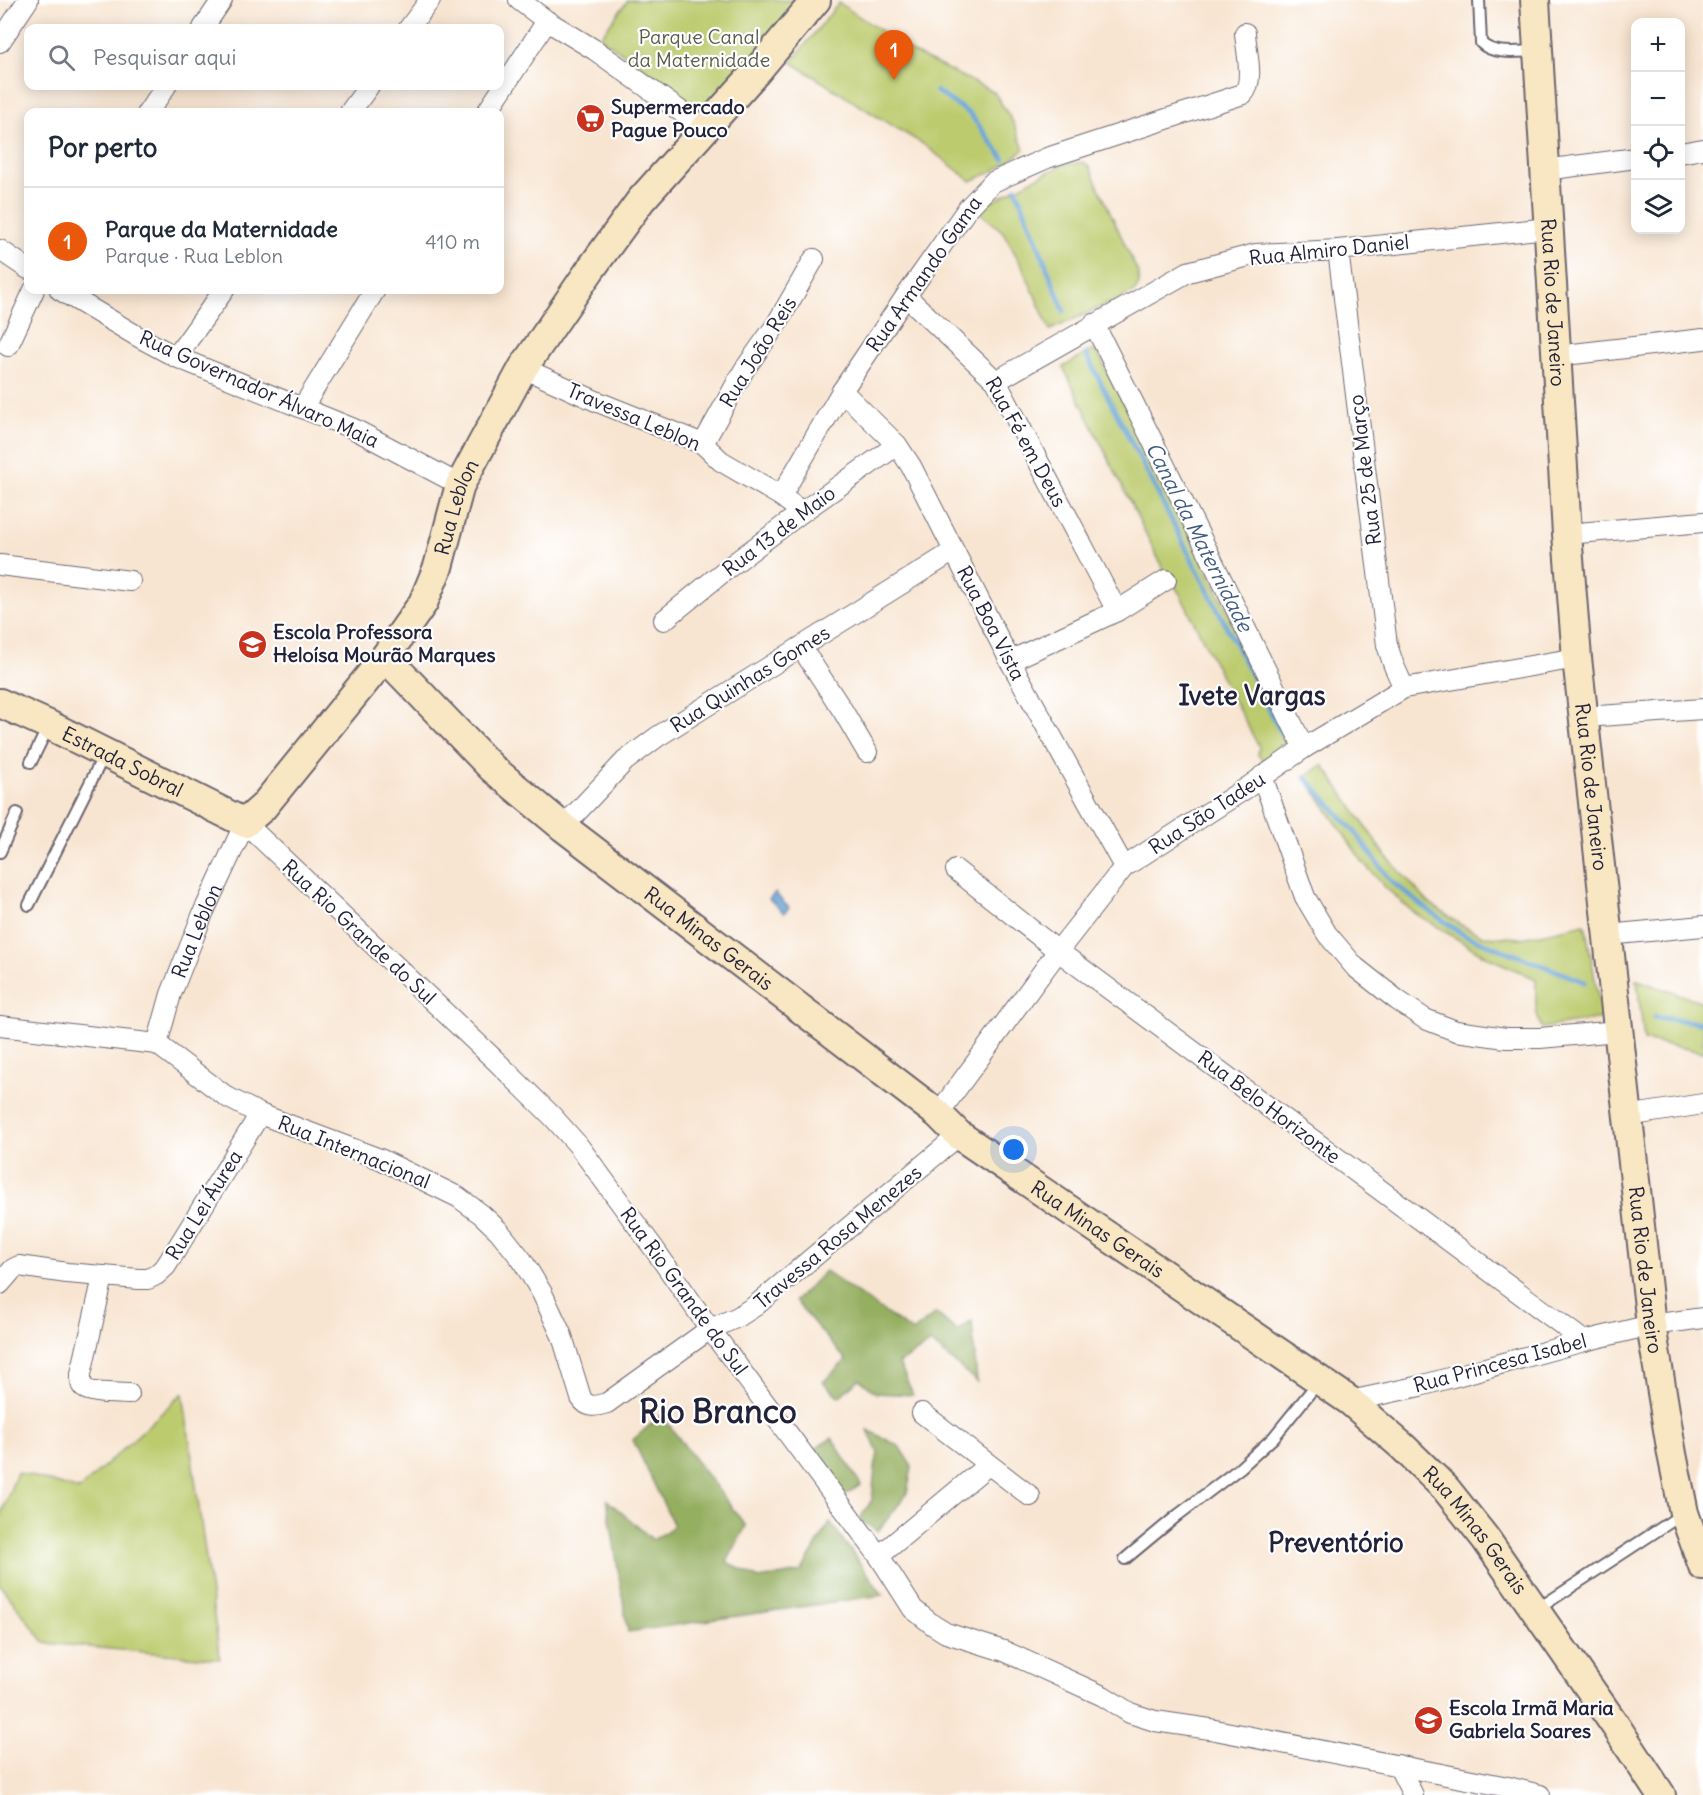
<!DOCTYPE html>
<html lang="pt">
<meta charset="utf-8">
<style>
body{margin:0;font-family:Delius,sans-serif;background:#f2f2f3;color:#1f2937}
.controls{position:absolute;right:18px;top:18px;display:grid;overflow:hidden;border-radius:12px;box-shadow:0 3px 15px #0003}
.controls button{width:54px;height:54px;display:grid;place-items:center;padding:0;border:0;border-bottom:2px solid #e0e1e3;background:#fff;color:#1f2937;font:30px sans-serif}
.you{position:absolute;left:1014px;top:1150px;width:21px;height:21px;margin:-15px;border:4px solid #fff;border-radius:50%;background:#1a73e8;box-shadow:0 0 0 9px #1a73e833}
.badge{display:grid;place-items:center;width:39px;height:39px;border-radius:50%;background:#ea580c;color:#fff;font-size:20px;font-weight:700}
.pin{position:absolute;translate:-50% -50px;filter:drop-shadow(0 2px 3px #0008)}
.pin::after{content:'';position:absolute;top:32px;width:21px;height:18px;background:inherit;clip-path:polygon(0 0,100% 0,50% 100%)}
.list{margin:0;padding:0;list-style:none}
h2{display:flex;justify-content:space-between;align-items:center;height:78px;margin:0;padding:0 24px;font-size:26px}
h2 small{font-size:20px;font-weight:400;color:#747a83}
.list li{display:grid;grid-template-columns:39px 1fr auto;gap:18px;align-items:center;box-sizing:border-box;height:108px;padding:0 24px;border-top:2px solid #e0e1e3}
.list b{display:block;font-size:22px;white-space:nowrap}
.list p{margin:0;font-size:20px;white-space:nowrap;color:#747a83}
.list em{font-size:20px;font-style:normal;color:#747a83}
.icon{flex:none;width:33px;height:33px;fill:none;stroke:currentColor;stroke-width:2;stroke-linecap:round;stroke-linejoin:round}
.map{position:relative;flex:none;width:1703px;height:1795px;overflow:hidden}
.search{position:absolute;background:#fff;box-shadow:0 3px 15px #0003;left:24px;top:24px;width:480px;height:66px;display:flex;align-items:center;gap:15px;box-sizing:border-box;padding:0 21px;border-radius:12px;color:#747a83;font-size:22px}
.panel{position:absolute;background:#fff;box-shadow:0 3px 15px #0003;left:24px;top:108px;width:480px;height:186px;border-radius:12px}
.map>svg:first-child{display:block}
.green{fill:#bccb6d;stroke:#6f7654;stroke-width:1.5}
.forest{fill:#95af60;stroke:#5c684e;stroke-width:1.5}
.water{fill:#62a0d4;stroke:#426188;stroke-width:1.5}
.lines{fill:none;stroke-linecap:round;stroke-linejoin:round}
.stream{stroke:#62a0d4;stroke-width:5}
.lane-casing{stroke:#6d6670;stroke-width:14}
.street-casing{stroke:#6d6670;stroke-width:22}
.secondary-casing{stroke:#6d6670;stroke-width:32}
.lane{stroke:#fff;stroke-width:10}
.street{stroke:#fff;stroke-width:20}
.secondary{stroke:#f9e7c3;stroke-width:28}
.labels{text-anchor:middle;stroke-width:4.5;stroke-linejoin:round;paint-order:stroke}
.park-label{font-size:20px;fill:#585d4c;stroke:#fff}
.poi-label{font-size:20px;font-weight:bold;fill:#22223b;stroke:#fff;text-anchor:start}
.street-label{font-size:20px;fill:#22223b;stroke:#fff}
.water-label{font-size:21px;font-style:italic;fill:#3f5b80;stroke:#fff}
.district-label{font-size:26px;font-weight:bold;fill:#22223b;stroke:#fff}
.town-label{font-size:32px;font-weight:bold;fill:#22223b;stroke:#fff}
</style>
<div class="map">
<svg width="1703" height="1795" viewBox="0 0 1703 1795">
<rect width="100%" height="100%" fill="#fff"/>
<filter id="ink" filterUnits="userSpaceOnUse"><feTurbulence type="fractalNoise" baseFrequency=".0167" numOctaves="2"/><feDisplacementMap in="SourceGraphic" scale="12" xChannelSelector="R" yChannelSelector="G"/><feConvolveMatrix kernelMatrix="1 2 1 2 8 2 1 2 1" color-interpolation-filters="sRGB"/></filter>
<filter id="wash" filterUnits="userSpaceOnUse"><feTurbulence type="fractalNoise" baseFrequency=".008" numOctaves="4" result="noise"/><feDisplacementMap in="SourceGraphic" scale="24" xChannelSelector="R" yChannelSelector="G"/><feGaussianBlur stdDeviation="1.35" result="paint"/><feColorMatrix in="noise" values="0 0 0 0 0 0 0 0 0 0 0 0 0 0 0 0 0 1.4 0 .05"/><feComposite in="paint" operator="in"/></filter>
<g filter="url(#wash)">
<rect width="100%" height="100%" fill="#f8e5d1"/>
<g class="green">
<path d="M 628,0 L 795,0 L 797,1 L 751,62 L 707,114 L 600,37 Z"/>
<path d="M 839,3 L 914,53 L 994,92 L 1013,122 L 1024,149 C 1009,164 990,173 971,181 L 923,144 L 873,114 L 791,62 Z"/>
<path d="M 1084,162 L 1090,168 L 1138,273 C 1141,283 1139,286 1133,293 L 1050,330 L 1023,268 L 1003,232 L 981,213 L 991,202 L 1032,180 L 1062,165 Z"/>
<path d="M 1092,350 L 1098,353 L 1290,735 L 1290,741 L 1264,761 L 1258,755 L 1259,747 L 1223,680 L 1180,594 L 1166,574 L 1063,367 Z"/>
<path d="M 1323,765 L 1386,856 L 1428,902 L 1461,925 L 1483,936 L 1523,938 L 1585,924 L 1602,1018 L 1542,1028 C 1534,1013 1536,996 1536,979 L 1487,957 L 1413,912 L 1386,888 L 1362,861 L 1305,777 Z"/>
<path d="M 1637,980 L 1703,1002 L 1703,1052 L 1644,1040 Z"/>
<path d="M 183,1393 L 220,1659 L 45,1643 L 0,1585 L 0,1518 L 17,1472 L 79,1490 Z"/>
</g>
<g class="forest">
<path d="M 825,1271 L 913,1332 L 936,1313 L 957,1331 L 972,1321 L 977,1382 L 931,1343 L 899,1363 L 913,1395 L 876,1393 L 859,1379 L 839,1397 L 823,1382 L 846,1360 L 795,1301 Z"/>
<path d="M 661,1415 L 746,1526 L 727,1562 L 759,1579 L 801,1572 L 830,1522 L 883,1595 L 628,1632 L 607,1500 L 653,1540 L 674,1526 L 633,1440 Z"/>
<path d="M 868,1430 L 899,1446 L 912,1467 L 907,1494 L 878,1531 L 859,1520 L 872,1500 L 875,1468 L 878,1453 Z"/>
<path d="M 832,1438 L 861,1485 L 843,1496 L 814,1449 Z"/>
</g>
<path class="water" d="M 775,893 L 789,908 L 784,913 L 769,899 Z"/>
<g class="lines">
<g class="stream">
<path d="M 936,91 L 970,114 L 1004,159"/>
<path d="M 1016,188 L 1064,311"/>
<path d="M 1086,354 L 1283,736"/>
<path d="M 1305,777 L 1355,832 L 1391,881 L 1425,908 L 1464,935 L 1585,982"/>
<path d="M 1654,1017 L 1703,1023"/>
</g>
</g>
</g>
<g filter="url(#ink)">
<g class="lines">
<defs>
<g id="lane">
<path d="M 1479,0 L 1481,43 C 1494,56 1520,51 1537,51"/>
<path d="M 31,762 L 49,725"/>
<path d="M 0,852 L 17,813"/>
<path d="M 29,905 L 104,755"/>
<path d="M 1125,1559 L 1178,1515 L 1240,1468 L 1273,1438 L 1320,1380"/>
<path d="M 1536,1610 L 1684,1513"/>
</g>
<g id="street">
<path d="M 519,0 L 547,21 L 595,50 L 704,128"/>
<path d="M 203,28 L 222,0"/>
<path d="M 409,28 L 430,0"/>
<path d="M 0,42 L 28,0"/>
<path d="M 148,112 L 166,86"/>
<path d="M 350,112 L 369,86"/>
<path d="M 487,112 L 547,21"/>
<path d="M 1680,153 L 1703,149"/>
<path d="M 1545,170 L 1636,158"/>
<path d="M 0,250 L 28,269"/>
<path d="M 1338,250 L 1387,645 L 1394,666 L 1404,688"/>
<path d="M 60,290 L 137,336 L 176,357 L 354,429 L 460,485"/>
<path d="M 906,296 L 996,381 L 1117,611"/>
<path d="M 1094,324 L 1208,552 L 1304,748"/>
<path d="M 8,346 L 34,290"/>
<path d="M 1556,356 L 1703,339"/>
<path d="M 176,357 L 224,290"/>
<path d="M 523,368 L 598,402 L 703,444 L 721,461 L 781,496 L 802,512"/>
<path d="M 996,381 L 1188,272 L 1256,254 L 1338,250 L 1548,228"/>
<path d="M 842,391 L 897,445 L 911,466 L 1010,661 L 1124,867"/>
<path d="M 303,407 L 375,290"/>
<path d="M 703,444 L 744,370 L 776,325 L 814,259"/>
<path d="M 781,496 L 842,391 L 906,296 L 968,208 L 993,182 L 1047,158 L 1243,94 C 1255,82 1246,50 1245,33"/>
<path d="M 1567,534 L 1703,522"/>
<path d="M 0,565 L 130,581"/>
<path d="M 664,620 L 728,568 L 802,512 L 897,445"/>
<path d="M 801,647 L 843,711 L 867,752"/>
<path d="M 1010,661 L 1117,611 L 1166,580"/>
<path d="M 1584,717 L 1703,709"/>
<path d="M 1262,776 L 1305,897 L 1327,934 L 1355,967 L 1397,1000 L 1425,1019 L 1456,1031 L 1506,1038 L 1540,1038 L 1618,1031"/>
<path d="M 563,827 L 625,761 L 657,737 L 954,551"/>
<path d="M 956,870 L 1058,951 L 1584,1341"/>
<path d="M 1607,935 L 1703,926"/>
<path d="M 0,1026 L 157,1044 L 227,1097 L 260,1114 L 380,1159 L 458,1197 L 481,1214 L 499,1231 L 522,1260 L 542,1293 L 562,1336 L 581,1398 C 588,1409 596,1406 607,1403 L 710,1329 L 738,1317 L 755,1306 L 959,1135"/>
<path id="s1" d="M 157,1044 L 171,994 L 204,911 L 245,823 L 496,1061 L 552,1116 L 578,1145 L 655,1250 L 710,1329 L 879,1556 L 913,1609 L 933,1625 L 946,1633 L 1004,1651 L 1103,1696 L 1130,1713 L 1155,1721 L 1210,1729 L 1508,1787 L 1540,1795"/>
<path d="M 938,1114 L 1058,951 L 1124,867 L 1248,787 L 1304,748 L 1404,688 L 1577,658"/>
<path d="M 1627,1116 L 1703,1104"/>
<path d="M 103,1277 L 81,1374 C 81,1379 80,1385 84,1388 C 91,1394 120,1393 129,1394"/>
<path d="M 0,1284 L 13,1269 L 19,1266 L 67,1273 L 139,1279 L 148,1279 L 156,1275 L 166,1266 L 260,1114"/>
<path d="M 1350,1401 L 1420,1386 L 1584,1341 L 1651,1325 L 1703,1318"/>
<path d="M 922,1413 L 1030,1496"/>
<path d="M 879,1556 L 988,1465"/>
<path d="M 1398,1765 L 1413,1795"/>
</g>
<g id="secondary">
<path id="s2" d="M 1535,0 L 1567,534 L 1577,658 L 1651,1325 L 1672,1454 L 1684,1513 L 1703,1566"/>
<path id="s3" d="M 385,657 L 492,768 L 563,827 L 938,1114 L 959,1135 L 1350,1401 L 1403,1447 L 1446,1489 L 1485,1538 L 1615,1725 L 1661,1795"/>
<path id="s4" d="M 0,703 L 49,725 L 245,823 L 263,807 L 341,711 L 385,657 L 423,603 L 438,567 L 460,485 L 523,368 L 590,270 L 641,200 L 756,72 L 816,0"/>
</g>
</defs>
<use href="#lane" class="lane-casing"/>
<use href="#street" class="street-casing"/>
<use href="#secondary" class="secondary-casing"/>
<use href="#lane" class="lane"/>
<use href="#street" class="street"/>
<use href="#secondary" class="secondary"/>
</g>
</g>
<defs>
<symbol id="supermarket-disc" viewBox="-11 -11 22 22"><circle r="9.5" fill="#c8321e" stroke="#fff"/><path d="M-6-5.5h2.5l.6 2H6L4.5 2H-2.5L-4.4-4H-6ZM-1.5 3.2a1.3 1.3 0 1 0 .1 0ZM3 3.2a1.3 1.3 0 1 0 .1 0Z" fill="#fff"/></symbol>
<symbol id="school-disc" viewBox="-11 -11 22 22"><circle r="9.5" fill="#c8321e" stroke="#fff"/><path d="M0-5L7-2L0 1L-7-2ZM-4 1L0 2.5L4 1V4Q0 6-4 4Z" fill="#fff"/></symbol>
</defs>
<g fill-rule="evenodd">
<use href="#supermarket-disc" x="574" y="102" width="33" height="33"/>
<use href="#school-disc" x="236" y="628" width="33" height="33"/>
<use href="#school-disc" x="1412" y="1704" width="33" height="33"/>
</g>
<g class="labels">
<g class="park-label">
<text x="699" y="44">Parque Canal<tspan x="699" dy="23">da Maternidade</tspan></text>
</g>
<g class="poi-label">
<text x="611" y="114">Supermercado<tspan x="611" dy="23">Pague Pouco</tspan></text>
<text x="273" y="639">Escola Professora<tspan x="273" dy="23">Heloísa Mourão Marques</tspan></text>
<text x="1449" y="1715">Escola Irmã Maria<tspan x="1449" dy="23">Gabriela Soares</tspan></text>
</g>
<g class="street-label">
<text transform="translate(1329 250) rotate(-6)" y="7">Rua Almiro Daniel</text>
<text transform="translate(924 274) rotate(-55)" y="7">Rua Armando Gama</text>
<text dy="7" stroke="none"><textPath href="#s2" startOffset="303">Rua Rio de Janeiro</textPath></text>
<text transform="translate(758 352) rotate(-58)" y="7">Rua João Reis</text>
<text transform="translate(259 389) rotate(24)" y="7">Rua Governador Álvaro Maia</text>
<text transform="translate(634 417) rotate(23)" y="7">Travessa Leblon</text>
<text transform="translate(1026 442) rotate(61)" y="7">Rua Fé em Deus</text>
<text transform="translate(1365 470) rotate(-97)" y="7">Rua 25 de Março</text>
<text dy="7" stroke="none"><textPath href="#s4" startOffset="658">Rua Leblon</textPath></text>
<text transform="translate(779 531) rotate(-37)" y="7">Rua 13 de Maio</text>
<text transform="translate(991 623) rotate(63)" y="7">Rua Boa Vista</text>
<text transform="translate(750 679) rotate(-32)" y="7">Rua Quinhas Gomes</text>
<text dy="7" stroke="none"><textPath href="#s4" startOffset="136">Estrada Sobral</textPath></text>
<text dy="7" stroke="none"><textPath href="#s2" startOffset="789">Rua Rio de Janeiro</textPath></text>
<text transform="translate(1207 813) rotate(-33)" y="7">Rua São Tadeu</text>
<text dy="7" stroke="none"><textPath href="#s1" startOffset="120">Rua Leblon</textPath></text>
<text transform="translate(359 932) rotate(43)" y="7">Rua Rio Grande do Sul</text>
<text dy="7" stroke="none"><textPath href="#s3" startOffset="430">Rua Minas Gerais</textPath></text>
<text transform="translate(1269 1107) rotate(37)" y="7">Rua Belo Horizonte</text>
<text transform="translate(354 1152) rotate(22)" y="7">Rua Internacional</text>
<text transform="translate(204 1205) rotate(-58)" y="7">Rua Lei Áurea</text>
<text dy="7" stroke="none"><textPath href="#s3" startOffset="916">Rua Minas Gerais</textPath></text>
<text transform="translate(838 1237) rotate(-40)" y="7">Travessa Rosa Menezes</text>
<text dy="7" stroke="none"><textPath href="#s2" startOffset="1275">Rua Rio de Janeiro</textPath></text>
<text transform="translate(684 1291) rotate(54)" y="7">Rua Rio Grande do Sul</text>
<text transform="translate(1500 1363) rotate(-15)" y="7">Rua Princesa Isabel</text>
<text dy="7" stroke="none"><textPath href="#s3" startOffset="1402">Rua Minas Gerais</textPath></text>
</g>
<g class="water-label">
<text transform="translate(1199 537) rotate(63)" y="7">Canal da Maternidade</text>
</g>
<g class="district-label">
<text x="1252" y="705">Ivete Vargas</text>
<text x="1336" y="1552">Preventório</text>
</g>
<g class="town-label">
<text x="718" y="1423">Rio Branco</text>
</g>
</g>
</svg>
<div class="controls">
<button>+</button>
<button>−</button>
<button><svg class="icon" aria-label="locate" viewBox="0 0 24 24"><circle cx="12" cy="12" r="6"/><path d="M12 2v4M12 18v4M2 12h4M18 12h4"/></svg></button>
<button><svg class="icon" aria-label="layers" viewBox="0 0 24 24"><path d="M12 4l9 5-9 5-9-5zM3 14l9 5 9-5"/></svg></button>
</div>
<div class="you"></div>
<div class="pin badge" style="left:894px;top:80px">1</div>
<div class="search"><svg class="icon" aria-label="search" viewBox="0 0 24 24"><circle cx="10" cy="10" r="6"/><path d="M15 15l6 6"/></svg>Pesquisar aqui</div>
<section class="panel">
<h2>Por perto<small></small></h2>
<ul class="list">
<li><span class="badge">1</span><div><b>Parque da Maternidade</b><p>Parque · Rua Leblon</p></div><em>410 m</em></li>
</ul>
</section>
</div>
